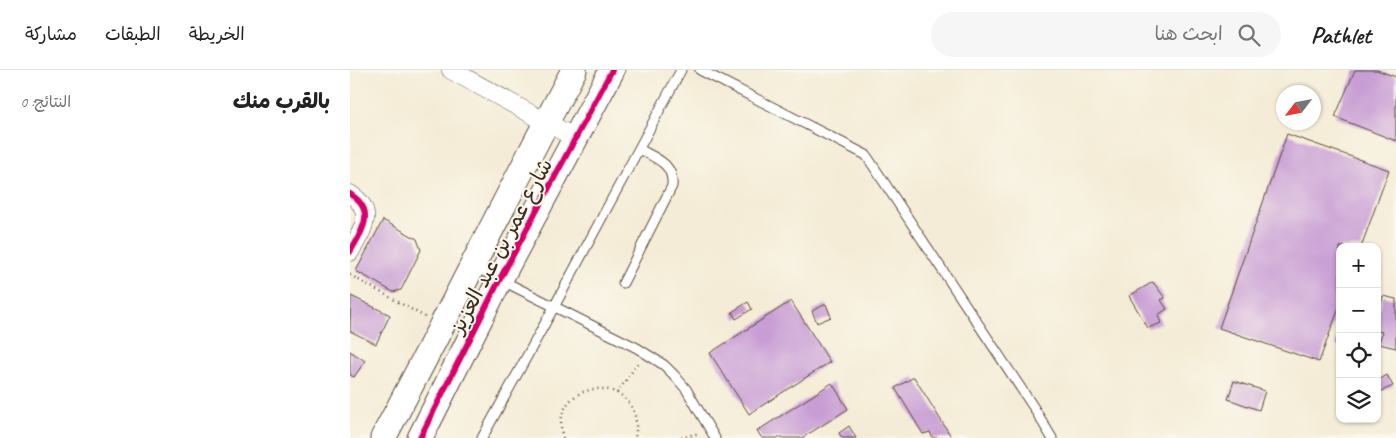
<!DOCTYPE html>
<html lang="ar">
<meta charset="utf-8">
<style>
body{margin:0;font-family:Caveat,"Playpen Sans Arabic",sans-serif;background:#f6f6f6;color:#222;direction:rtl}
.controls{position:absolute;right:15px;bottom:15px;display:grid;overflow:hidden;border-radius:10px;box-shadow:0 1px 4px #0004}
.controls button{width:45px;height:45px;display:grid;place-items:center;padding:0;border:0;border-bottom:1px solid #e0e0e0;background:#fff;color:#222;font:25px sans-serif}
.compass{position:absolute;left:926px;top:15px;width:45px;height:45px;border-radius:50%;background:#fff;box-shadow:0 1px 4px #0004;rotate:238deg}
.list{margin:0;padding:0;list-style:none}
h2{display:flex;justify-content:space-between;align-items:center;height:65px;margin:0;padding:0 20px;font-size:21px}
h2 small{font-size:16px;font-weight:400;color:#767676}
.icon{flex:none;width:28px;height:28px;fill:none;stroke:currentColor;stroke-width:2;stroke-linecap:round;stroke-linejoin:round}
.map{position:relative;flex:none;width:1046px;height:368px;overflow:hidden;direction:ltr}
header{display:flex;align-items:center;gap:30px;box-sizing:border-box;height:70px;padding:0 25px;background:#fff;border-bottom:1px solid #e0e0e0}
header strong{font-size:24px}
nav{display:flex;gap:28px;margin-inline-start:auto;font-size:18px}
.search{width:350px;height:45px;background:#f6f6f6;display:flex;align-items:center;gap:12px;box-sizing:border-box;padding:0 18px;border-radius:28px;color:#767676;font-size:19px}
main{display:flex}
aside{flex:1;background:#fff}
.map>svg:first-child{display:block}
.building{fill:#c89dd4}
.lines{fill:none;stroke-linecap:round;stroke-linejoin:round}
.lane-casing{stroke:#57473a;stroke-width:11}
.street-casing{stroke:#57473a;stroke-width:19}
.secondary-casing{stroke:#57473a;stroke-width:27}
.path{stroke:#57473a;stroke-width:2.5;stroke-dasharray:1 4;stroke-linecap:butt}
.lane{stroke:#fff;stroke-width:9}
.street{stroke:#fff;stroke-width:18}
.secondary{stroke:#fff;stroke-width:25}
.cycleway-casing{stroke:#fbf7ec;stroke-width:9}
.cycleway{stroke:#d6006c;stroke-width:6}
.labels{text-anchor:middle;stroke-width:4;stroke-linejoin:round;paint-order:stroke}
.street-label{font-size:21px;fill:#3b2a1e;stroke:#fbf7ec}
</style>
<header>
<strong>Pathlet</strong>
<div class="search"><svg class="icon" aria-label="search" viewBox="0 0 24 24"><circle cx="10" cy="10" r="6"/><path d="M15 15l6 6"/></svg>ابحث هنا</div>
<nav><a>الخريطة</a><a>الطبقات</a><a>مشاركة</a></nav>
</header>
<main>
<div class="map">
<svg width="1046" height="368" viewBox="0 0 1046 368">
<rect width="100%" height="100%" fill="#fbf7ec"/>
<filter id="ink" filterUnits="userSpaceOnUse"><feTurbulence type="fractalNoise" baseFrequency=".02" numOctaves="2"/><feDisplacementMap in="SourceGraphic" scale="10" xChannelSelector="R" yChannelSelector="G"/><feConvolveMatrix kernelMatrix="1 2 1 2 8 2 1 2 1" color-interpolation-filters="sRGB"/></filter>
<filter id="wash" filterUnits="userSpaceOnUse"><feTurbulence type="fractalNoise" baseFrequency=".0096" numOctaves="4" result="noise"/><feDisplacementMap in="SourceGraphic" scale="20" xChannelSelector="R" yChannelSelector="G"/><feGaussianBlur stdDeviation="1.12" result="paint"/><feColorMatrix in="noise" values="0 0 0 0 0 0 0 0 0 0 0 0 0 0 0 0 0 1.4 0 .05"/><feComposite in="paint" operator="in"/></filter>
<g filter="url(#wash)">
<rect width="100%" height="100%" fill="#f4ecd6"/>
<g id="blocks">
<g class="building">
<path d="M 1005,0 L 1027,0 L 1046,7 L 1046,71 L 985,47 Z"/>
<path d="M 937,64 L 1039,100 L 1011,177 L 990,177 L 990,235 L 969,292 L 869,258 Z"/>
<path d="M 33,150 L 67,169 L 71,180 L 51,220 L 43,222 L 6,201 Z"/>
<path d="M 803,212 L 815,228 L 811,230 L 817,239 L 808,245 L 811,253 L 798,258 L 779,226 Z"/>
<path d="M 1,226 L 40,245 L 26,274 L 0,261 Z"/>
<path d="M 1033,226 L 1046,229 L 1046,278 L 1029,274 L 1032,262 L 1027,261 L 1027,250 Z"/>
<path d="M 441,231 L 480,292 L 399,344 L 360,283 Z"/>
<path d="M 398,232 L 402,239 L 386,249 L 382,242 Z"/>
<path d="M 476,234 L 481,247 L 467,253 L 462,241 Z"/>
<path d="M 990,262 L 990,276 L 985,274 Z"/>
<path d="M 0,281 L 15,291 L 4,307 L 0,305 Z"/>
<path d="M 1037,305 L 1043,316 L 1027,323 L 1027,311 Z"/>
<path d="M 564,307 L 602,368 L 583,368 L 580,362 L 573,364 L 545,318 Z"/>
<path d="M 884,311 L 915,321 L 909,340 L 878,329 Z"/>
<path d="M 482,313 L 498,339 L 452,368 L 412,368 L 407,361 Z"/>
<path d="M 499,356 L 506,368 L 492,368 L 489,363 Z"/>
</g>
</g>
</g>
<g filter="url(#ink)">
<use href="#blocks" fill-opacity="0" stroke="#57473a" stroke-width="1"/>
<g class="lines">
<defs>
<g id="lane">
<path d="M 350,0 L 516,85 L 684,338 L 702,368"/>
<path d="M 123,196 L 287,278 L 314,295 L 325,306 L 336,319 L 365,368"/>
<path d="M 273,213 L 322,116 C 324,93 305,88 289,79"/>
<path d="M 132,368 L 204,237 L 331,0"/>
</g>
<g id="street">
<path d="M 101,0 L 225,68"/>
<path d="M 0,124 C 27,141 12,161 0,182"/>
</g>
<g id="secondary">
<path d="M 33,368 C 98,246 159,122 224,0"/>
<path d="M 70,368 L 150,209 L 262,0"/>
</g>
</defs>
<use href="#lane" class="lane-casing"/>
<use href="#street" class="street-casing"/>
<use href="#secondary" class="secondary-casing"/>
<g class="path">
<path d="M 0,205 L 75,247"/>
<path d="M 267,323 L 288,293"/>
<path d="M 213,368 C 196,306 298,299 285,368"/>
<path d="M 331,368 L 349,363"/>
</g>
<use href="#lane" class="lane"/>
<use href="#street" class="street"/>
<use href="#secondary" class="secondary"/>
<defs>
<g id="cycleway">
<path d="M 0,124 C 27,141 12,161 0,182"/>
<path d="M 70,368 L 150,209 L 262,0"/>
</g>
</defs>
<use href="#cycleway" class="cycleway-casing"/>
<use href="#cycleway" class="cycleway"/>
</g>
</g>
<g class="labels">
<g class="street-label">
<text transform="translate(151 176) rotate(-62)" y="7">شارع عمر بن عبد العزيز</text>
</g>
</g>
</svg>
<div class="controls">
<button>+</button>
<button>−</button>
<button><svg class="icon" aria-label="locate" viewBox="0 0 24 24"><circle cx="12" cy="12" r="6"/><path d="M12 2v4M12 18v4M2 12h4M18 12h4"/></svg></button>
<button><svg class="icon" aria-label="layers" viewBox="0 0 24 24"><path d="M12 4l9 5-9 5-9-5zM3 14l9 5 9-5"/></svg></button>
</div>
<svg class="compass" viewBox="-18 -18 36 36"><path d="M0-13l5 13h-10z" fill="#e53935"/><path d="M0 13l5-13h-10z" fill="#767676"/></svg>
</div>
<aside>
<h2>بالقرب منك<small>النتائج: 0</small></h2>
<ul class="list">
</ul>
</aside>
</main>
